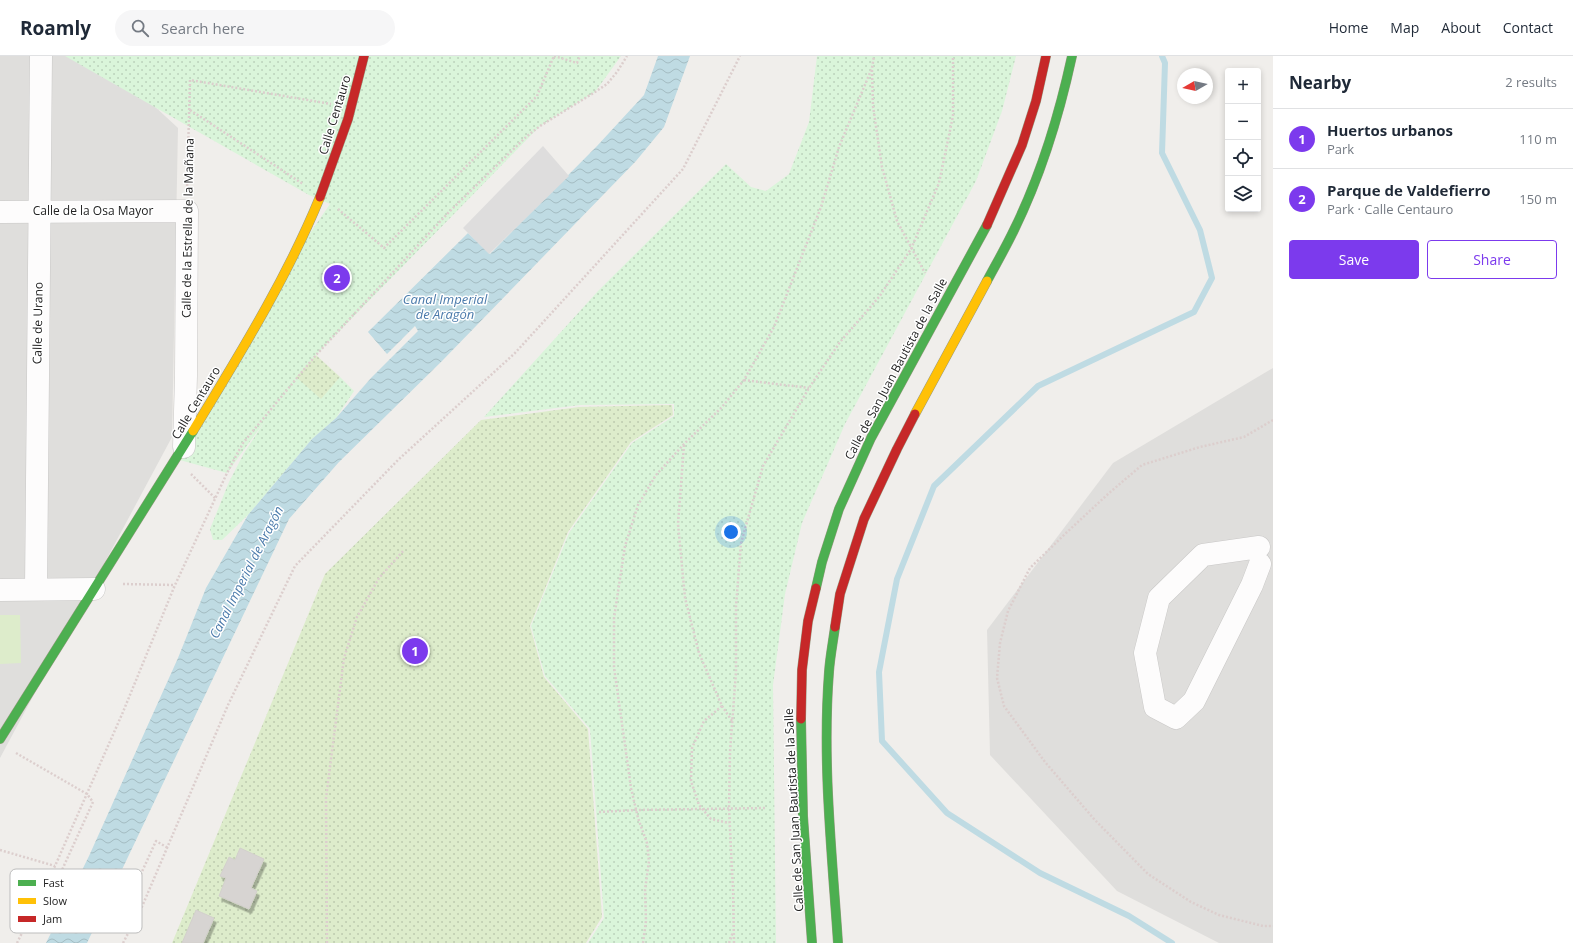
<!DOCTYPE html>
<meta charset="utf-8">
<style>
body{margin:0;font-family:"Open Sans",sans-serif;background:#f6f6f7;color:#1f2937}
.controls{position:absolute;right:12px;top:12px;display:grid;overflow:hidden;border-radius:4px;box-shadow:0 2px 6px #0003}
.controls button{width:36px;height:36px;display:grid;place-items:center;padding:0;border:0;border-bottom:1px solid #e0e1e3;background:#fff;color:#1f2937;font:20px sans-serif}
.compass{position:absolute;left:1177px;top:12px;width:36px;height:36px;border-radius:50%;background:#fff;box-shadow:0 2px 6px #0003;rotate:261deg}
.you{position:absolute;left:731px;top:476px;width:14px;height:14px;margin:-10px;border:3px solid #fff;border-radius:50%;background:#1a73e8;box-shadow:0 0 0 6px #1a73e833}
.badge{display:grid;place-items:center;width:26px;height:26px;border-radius:50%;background:#7c3aed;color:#fff;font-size:13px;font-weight:700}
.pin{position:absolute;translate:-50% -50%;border:2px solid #fff;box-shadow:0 1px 4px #0006}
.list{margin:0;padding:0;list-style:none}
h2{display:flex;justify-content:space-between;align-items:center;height:52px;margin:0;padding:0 16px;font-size:17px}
h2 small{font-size:13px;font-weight:400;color:#747a83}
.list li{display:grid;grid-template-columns:26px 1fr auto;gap:12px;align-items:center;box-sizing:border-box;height:60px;padding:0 16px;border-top:1px solid #e0e1e3}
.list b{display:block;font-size:15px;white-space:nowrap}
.list p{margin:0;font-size:13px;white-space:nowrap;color:#747a83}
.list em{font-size:13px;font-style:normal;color:#747a83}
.actions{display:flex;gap:8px;padding:12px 16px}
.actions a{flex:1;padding:9px 0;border:1px solid #7c3aed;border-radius:4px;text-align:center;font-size:14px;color:#7c3aed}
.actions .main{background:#7c3aed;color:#fff}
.icon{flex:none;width:22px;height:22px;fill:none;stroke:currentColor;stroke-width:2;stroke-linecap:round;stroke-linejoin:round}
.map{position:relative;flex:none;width:1273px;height:887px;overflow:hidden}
header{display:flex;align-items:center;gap:24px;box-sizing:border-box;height:56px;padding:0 20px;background:#fff;border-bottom:1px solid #e0e1e3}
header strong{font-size:19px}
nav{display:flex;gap:22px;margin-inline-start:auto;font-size:14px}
.search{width:280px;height:36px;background:#f6f6f7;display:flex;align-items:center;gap:10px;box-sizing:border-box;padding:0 14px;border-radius:22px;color:#747a83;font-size:15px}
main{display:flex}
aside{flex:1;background:#fff}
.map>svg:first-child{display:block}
.residential{fill:#dfdedc}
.grass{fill:#ddeccb}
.park{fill:url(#park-dots)}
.garden{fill:url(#garden-dots)}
.water{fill:url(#water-waves)}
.pier{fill:#dedddd}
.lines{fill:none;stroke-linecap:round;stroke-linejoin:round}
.stream{stroke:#bfdbe3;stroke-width:6}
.building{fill:#d7d4d2;stroke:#d3d0cc;filter:url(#shadow)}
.street-casing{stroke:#c9c8c7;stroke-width:23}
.fast-casing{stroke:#999a82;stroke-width:10}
.slow-casing{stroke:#999a82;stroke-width:10}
.jam-casing{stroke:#999a82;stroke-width:10}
.path{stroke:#dccecd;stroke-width:2.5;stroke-dasharray:2 2;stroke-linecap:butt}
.street{stroke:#fdfcfc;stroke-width:22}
.fast{stroke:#4caf50;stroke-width:9}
.slow{stroke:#ffc107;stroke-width:9}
.jam{stroke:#c62828;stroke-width:9}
.labels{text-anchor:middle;stroke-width:3;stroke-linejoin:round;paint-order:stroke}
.street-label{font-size:12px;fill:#222;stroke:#fff}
.water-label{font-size:13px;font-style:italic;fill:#4a7aab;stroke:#fff}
.key{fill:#fff;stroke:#bdbdbd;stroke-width:1}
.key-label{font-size:11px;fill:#222}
</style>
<header>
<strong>Roamly</strong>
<div class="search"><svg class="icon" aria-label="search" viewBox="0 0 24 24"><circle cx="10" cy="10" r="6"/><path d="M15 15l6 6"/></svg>Search here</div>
<nav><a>Home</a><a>Map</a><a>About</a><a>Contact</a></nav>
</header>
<main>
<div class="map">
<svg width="1273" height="887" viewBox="0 0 1273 887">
<defs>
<pattern id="park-dots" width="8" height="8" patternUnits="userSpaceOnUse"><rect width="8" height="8" fill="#daf5da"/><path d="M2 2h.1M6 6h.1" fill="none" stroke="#bbd2bb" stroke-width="1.8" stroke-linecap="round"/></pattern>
<pattern id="garden-dots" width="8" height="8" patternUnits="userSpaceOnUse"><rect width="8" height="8" fill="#ddeccb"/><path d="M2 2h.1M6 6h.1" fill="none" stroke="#bdcaae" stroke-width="1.8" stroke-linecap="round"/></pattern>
<pattern id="water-waves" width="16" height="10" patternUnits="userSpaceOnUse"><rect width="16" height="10" fill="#bfdbe3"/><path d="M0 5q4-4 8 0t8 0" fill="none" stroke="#a4bcc2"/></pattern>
<filter id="shadow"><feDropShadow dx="2.5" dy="4.5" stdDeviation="0" flood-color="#0004"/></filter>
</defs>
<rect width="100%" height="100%" fill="#f0eeeb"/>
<g class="residential">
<path d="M 0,0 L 100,0 L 178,72 L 172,381 L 0,702 Z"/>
<path d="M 1273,312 L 1273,887 L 1219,887 L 1117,835 L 990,699 L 987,574 L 1113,407 Z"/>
</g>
<path class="grass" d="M 0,559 L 20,559 L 21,607 L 0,608 Z"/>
<g class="park">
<path d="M 65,0 L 621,0 L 595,36 L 540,70 L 316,299 L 297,321 L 321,342 L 340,321 L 354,335 L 336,362 L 312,383 L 248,459 L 222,484 L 213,484 L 210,473 L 229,426 L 244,397 L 265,365 L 227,417 L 176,403 L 295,199 L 330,148 L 309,139 Z"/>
<path d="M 817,0 L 1016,0 L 1002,55 L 976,125 L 845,368 L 802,467 L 785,538 L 773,629 L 776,887 L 588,887 L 604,862 L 590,673 L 545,620 L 531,570 L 569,477 L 632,387 L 674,360 L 674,348 L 580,349 L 484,361 L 598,235 L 726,108 L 751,131 L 766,135 L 789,118 L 809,66 Z"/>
</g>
<g class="garden">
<path d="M 316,299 L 340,321 L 321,343 L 296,321 Z"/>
<path d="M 672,349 L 673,359 L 631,386 L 568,476 L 530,570 L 544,621 L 588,673 L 602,861 L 586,887 L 172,887 L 325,518 L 481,364 L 579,351 Z"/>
</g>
<path class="water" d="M 658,0 L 690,0 L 664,71 L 636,105 L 442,305 L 339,406 L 289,463 L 87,887 L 46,887 L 89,800 L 178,602 L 206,532 L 248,459 L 312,383 L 336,362 L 371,322 L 418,275 L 415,270 L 387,298 L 368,276 L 468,177 L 490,198 L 597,90 L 644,39 Z"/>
<path class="pier" d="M 543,90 L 569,120 L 489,198 L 463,172 Z"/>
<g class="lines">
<path class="stream" d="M 1162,0 L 1165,7 L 1162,97 L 1200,174 L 1212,222 L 1194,256 L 1038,330 L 934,430 L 897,523 L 879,616 L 882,685 L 947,757 L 1040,817 L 1129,860 L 1172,887"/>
</g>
<g class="building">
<path d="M 240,792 L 264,803 L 251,832 L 257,835 L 249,853 L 219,840 L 226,822 L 220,820 L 229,801 L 235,804 Z"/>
<path d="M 196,854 L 214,862 L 203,887 L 182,887 Z"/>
</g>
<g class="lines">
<defs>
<g id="street">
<path d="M 0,156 L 187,155 L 186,320 L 184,391"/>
<path d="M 1259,491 L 1203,499 L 1159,542 L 1145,597 L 1155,651 L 1176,662 L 1194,645 L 1252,529 L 1260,508"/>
<path d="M 36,533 L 41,0"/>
<path d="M 0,534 L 94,533"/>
</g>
<g id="fast">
<path d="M 987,225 C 996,208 1006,191 1014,174 C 1041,119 1059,60 1072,0"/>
<path d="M 816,532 L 822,506 L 839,453 L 871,382 L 987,169"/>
<path d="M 835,571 C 833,586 830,601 829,616 C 822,706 832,797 838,887"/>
<path d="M 801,663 L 803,760 L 812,887"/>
<path d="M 0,683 L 193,375"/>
</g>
<g id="slow">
<path d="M 915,358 L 987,225"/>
<path d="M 193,375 C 239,299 286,224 320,141"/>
</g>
<g id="jam">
<path d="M 320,141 L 348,63 L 364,0"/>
<path d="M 987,169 L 1022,89 L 1036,45 L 1046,0"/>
<path d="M 835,571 L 840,538 L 864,463 L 897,393 L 915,358"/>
<path d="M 801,663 L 802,614 L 808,565 L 816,532"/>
</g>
</defs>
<use href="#street" class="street-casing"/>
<use href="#fast" class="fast-casing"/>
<use href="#slow" class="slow-casing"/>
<use href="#jam" class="jam-casing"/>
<g class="path">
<path d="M 554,0 L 577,7 L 580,0"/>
<path d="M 872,14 L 873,50 L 882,111 L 897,165 L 925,217"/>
<path d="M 190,54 L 303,128"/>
<path d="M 187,134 L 190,24 L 331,48"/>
<path d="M 338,153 L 384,192 L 537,40 L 554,0"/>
<path d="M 744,324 L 809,332"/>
<path d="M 1273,364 L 1244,381 L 1200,391 L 1142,409 L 1108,438 L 1065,478 L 1030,512 L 1008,555 L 1000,587 L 997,622 L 1004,650 L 1045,706 L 1094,763 L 1148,818 L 1191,846 L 1219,859 L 1263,870 L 1273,870"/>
<path d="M 684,389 L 678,468 L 685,542 L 699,597 L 722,650 L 732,665"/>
<path d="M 191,418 L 215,442"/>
<path d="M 123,528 L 175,529"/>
<path d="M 722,650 L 704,665 L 692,692 L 691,725 L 699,749 L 711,763 L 729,767"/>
<path d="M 16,697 L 87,738 L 93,746 L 62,814 L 129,844 L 156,785 L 168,792"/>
<path d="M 599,756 L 636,754 L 766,752"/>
<path d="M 0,794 L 55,810"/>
<path d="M 17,887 L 55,810 L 123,656 L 175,529 L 227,417 L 243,387 L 316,299 L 449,156 L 526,81 L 540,70 L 595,36 L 607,28 L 617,16 L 627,0"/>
<path d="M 123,887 L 141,853 L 228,649 L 295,510 L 398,404 L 515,297 L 683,113 L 740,0"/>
<path d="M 327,887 L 326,742 L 344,602 L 357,561 L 379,522 L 404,494"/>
<path d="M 643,887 L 646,865 L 645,834 L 649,805 L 647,787 L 638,762 L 631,732 L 614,611 L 614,562 L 625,490 L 638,449 L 656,419 L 684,388 L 722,351 L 744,324 L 774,271 L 821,151 L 839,91 L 872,12 L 874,0"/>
<path d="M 729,887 L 733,876"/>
<path d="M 734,887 L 733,834 L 729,753 L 730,696 L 736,616 L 736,550 L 741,487 L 763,410 L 809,332 L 840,286 L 879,241 L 911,193 L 939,127 L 953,60 L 953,0"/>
</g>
<use href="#street" class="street"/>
<use href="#fast" class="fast"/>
<use href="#slow" class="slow"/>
<use href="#jam" class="jam"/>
</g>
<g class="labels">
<g class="street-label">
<text transform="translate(335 59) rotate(-73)" y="4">Calle Centauro</text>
<text x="93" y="159">Calle de la Osa Mayor</text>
<text transform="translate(188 172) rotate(-89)" y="4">Calle de la Estrella de la Mañana</text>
<text transform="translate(38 267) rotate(-89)" y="4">Calle de Urano</text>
<text transform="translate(896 313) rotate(-62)" y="4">Calle de San Juan Bautista de la Salle</text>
<text transform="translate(196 347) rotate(-59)" y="4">Calle Centauro</text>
<text transform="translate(794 754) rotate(-93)" y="4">Calle de San Juan Bautista de la Salle</text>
</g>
<g class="water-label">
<text x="445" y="248">Canal Imperial<tspan x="445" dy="15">de Aragón</tspan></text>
<text transform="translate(246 516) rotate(-63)" y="5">Canal Imperial de Aragón</text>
</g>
</g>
<rect x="10" y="813" width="132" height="64" rx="6" class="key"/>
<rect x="18" y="824" width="18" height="6" fill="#4caf50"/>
<rect x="18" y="842" width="18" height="6" fill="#ffc107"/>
<rect x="18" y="860" width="18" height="6" fill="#c62828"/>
<g class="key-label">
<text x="43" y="831">Fast</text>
<text x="43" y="849">Slow</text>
<text x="43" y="867">Jam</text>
</g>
</svg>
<div class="controls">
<button>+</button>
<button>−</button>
<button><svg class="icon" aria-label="locate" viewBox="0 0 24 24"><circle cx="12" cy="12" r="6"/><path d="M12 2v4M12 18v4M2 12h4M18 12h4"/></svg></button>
<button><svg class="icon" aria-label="layers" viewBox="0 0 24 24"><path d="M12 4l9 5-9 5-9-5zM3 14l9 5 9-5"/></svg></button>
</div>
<svg class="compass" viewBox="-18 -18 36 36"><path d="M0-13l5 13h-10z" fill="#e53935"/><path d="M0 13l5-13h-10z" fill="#747a83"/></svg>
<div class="you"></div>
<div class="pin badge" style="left:415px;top:595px">1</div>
<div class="pin badge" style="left:337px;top:222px">2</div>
</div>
<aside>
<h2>Nearby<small>2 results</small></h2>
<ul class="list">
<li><span class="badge">1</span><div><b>Huertos urbanos</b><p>Park</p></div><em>110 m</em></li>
<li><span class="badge">2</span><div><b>Parque de Valdefierro</b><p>Park · Calle Centauro</p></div><em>150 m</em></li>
</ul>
<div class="actions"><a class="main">Save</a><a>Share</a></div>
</aside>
</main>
